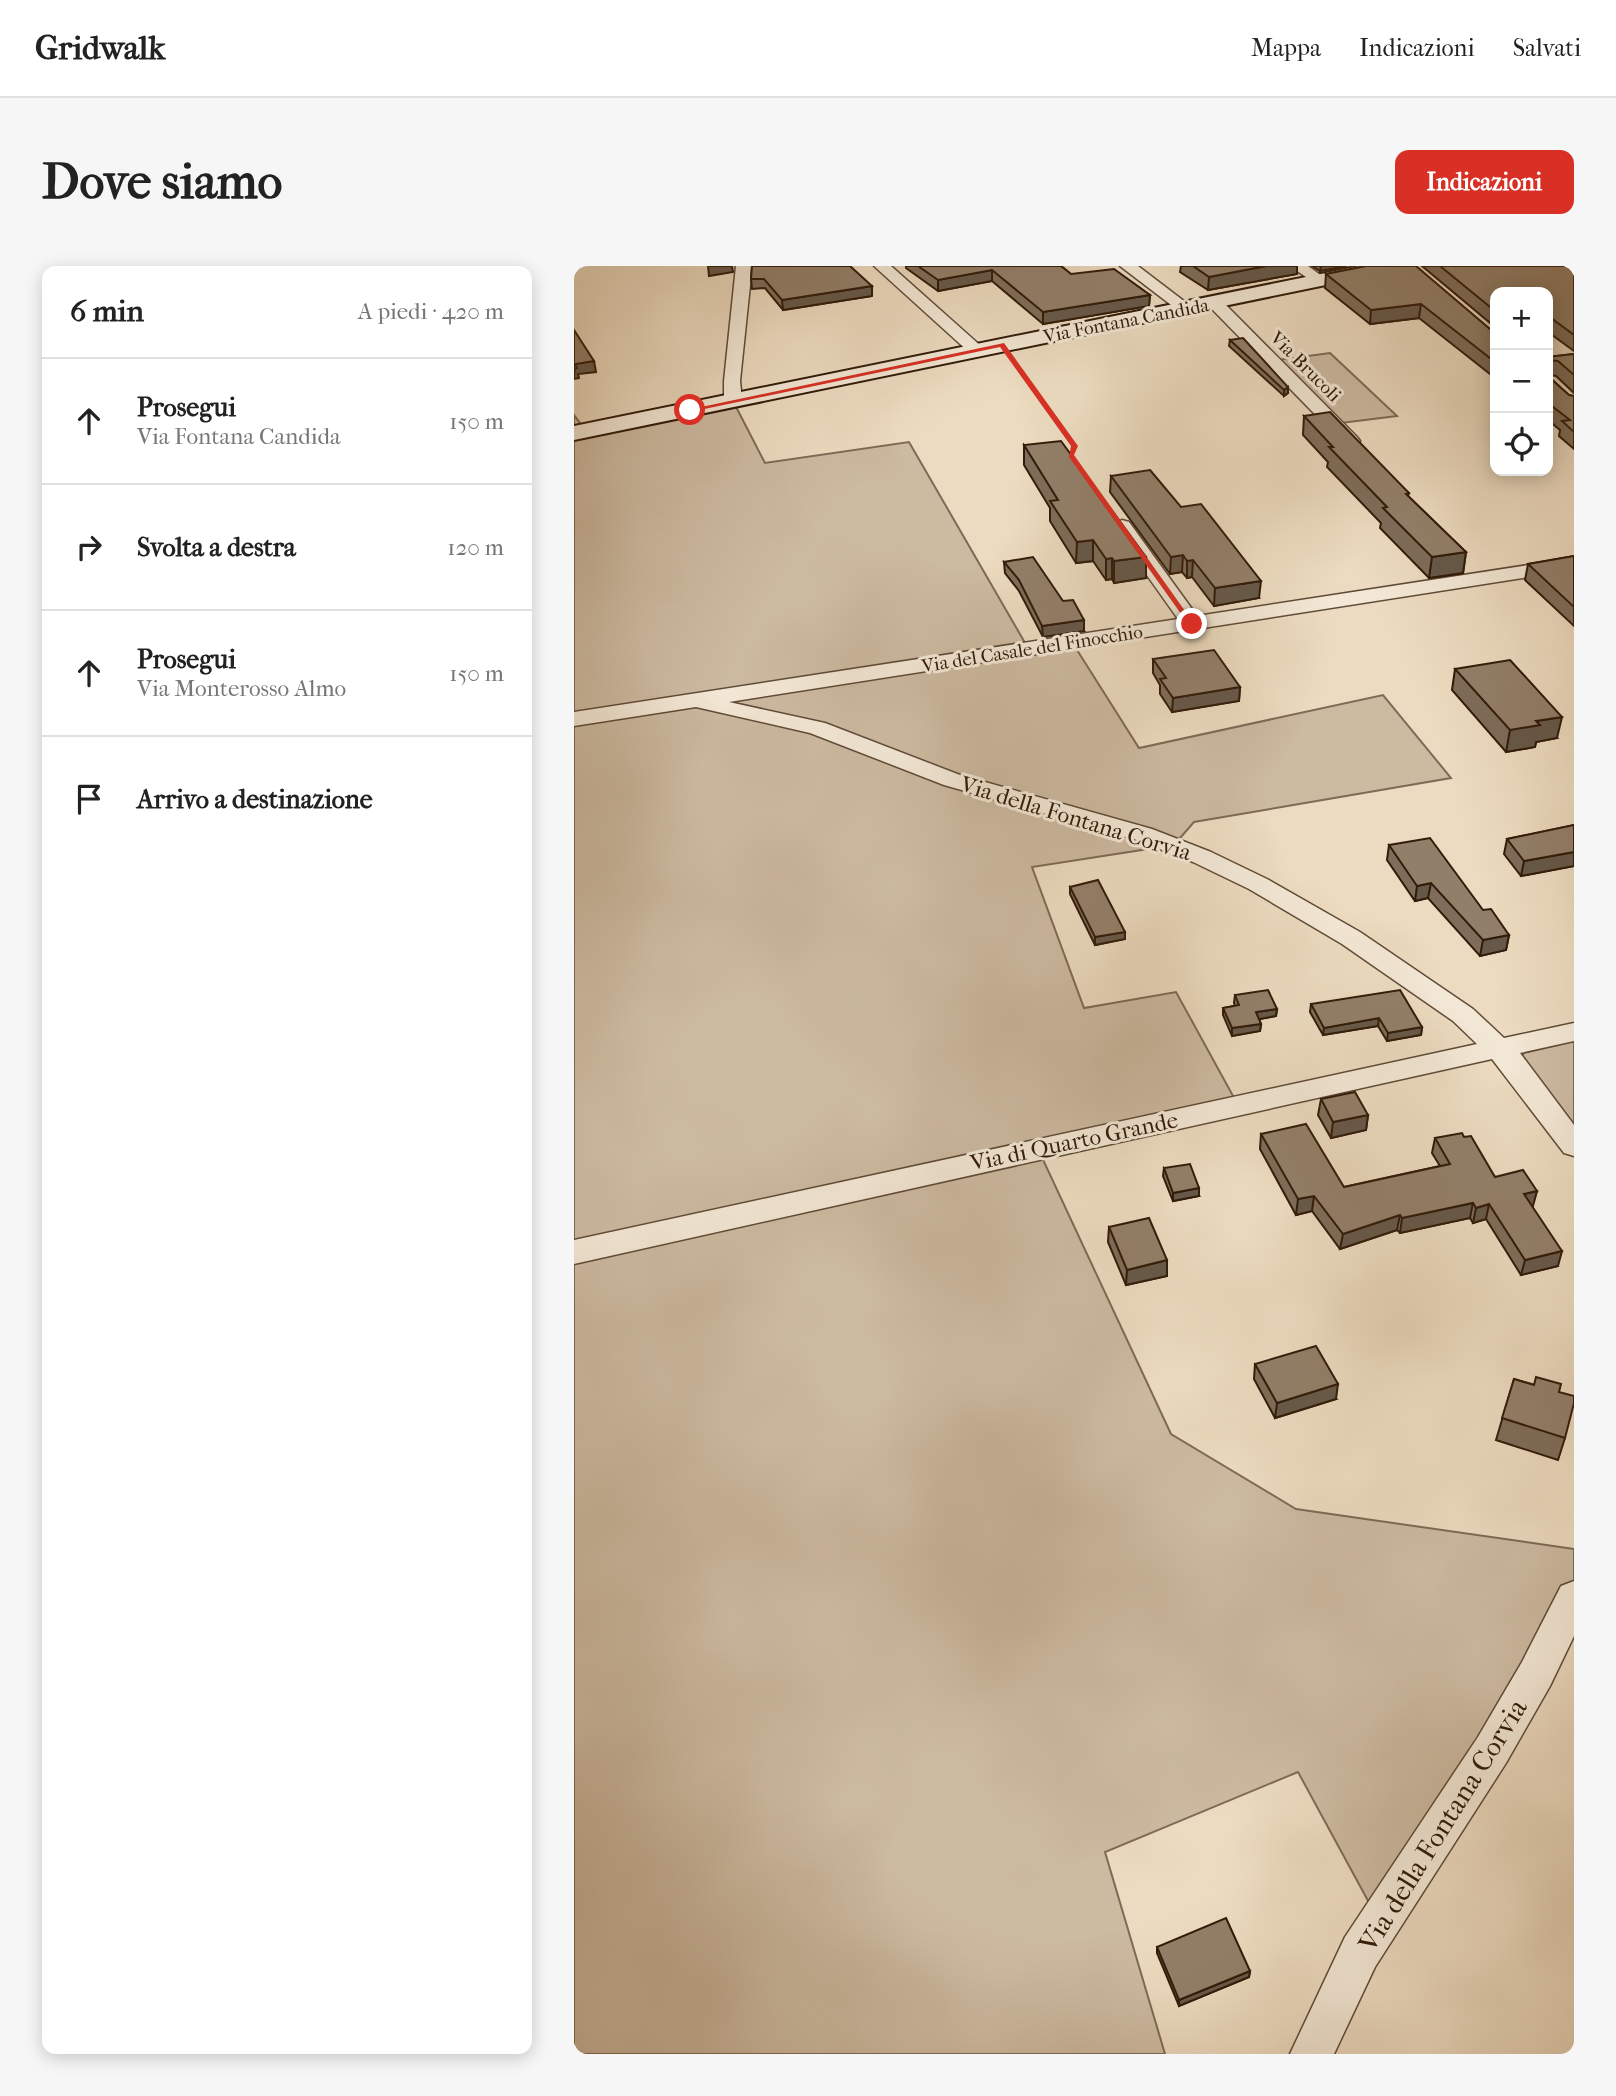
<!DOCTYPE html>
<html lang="it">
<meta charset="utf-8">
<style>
body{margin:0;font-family:"IM FELL French Canon",serif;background:#f6f6f6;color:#222}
.controls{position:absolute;right:21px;top:21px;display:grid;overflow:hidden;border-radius:14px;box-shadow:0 4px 18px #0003}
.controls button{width:63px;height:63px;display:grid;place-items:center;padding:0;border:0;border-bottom:2px solid #e0e0e0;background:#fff;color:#222;font:35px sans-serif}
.stop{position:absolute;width:21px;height:21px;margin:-16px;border:5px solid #d93025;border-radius:50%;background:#fff}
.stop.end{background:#d93025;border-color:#fff;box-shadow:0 2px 7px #0008}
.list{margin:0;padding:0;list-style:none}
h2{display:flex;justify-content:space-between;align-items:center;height:91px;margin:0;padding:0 28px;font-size:30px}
h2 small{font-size:23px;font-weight:400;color:#767676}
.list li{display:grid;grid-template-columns:46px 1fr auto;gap:21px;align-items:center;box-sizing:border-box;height:126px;padding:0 28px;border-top:2px solid #e0e0e0}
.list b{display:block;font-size:26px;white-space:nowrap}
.list p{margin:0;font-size:23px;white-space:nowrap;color:#767676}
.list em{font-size:23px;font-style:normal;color:#767676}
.icon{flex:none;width:38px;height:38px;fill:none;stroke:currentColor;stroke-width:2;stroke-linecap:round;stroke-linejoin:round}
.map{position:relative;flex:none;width:1000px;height:1788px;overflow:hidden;border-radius:14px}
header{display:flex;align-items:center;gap:42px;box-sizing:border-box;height:98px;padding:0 35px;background:#fff;border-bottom:2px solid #e0e0e0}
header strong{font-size:33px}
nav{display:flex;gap:38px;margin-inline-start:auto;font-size:24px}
.intro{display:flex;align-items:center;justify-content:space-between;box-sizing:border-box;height:168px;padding:0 42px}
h1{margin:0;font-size:49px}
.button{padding:18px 32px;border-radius:14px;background:#d93025;color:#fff;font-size:24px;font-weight:700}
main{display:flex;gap:42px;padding:0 42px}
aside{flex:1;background:#fff;border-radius:14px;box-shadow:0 4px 18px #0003}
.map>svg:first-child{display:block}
.green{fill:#ccbaa1;stroke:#7e6a56;stroke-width:2}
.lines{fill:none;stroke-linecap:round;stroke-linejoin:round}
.minor-casing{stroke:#604b38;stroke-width:3}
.secondary-casing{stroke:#311b0a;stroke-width:4}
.path{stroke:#311b0a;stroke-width:2.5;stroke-dasharray:2.5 2;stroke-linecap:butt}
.minor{fill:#f3e8d6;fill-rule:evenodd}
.secondary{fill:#f3e8d6;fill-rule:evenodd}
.wall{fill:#7e6d5a;stroke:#311b0a;stroke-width:2}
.shaded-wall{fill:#66594a;stroke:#311b0a;stroke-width:2}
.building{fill:#927f69;stroke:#311b0a;stroke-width:2}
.route{fill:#d93025}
.labels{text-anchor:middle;stroke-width:6;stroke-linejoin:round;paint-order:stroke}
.far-street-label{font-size:19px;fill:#311b0a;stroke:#f3e8d6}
.street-label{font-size:23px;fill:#311b0a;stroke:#f3e8d6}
.near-street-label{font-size:28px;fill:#311b0a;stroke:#f3e8d6}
</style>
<header>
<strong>Gridwalk</strong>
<nav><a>Mappa</a><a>Indicazioni</a><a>Salvati</a></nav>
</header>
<div class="intro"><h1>Dove siamo</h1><a class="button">Indicazioni</a></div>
<main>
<aside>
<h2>6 min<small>A piedi · 420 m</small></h2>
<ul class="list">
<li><svg class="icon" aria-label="ahead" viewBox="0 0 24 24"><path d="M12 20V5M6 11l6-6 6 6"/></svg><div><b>Prosegui</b><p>Via Fontana Candida</p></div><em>150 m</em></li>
<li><svg class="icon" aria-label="right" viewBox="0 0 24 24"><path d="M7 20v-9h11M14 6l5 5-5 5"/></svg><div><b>Svolta a destra</b></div><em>120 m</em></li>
<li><svg class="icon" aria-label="ahead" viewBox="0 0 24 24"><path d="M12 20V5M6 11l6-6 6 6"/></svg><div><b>Prosegui</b><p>Via Monterosso Almo</p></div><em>150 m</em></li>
<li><svg class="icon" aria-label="arrive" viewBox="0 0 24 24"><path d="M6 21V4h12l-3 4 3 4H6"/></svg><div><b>Arrivo a destinazione</b></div></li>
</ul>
</aside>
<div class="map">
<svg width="1000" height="1788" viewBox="0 0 1000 1788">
<rect width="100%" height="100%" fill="#ecdbc0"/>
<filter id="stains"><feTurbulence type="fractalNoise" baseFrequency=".00286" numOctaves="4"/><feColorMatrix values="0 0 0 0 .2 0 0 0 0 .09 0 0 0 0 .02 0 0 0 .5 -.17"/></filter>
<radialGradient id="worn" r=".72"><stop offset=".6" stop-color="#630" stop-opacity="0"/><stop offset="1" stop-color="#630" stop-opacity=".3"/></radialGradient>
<g class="green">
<path d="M 756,87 L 823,150 L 767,157 L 704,94 Z"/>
<path d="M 159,135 L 191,197 L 335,176 L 454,382 L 498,376 L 565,482 L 809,429 L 877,512 L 620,556 L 600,579 L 458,601 L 510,742 L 602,726 L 664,839 L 464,883 L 597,1168 L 722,1243 L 1000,1283 L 1000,1331 L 805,1655 L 724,1506 L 531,1586 L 591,1788 L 0,1788 L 0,149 L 12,165 Z"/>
<path d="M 1000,775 L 1000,860 L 949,795 L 949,787 Z"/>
</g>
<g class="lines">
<defs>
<g id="minor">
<path d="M 162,0 L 178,0 L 166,115 L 168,135 L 159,140 L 150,135 L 150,115 Z"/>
<path d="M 300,0 L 317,0 L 408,81 L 410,84 L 408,87 L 396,87 Z"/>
<path d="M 546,0 L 564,0 L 619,42 L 611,47 L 605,45 Z"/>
<path d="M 716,0 L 734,0 L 755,15 L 752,18 L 742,18 Z"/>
<path d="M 640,31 L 646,33 L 783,171 L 786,175 L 783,179 L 771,179 L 634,39 L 632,36 Z"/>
<path d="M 548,254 L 555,256 L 623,350 L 1000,292 L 1000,304 L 155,436 L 251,457 L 386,509 L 578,563 L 637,586 L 693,613 L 786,666 L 899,743 L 930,772 L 1000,757 L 1000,775 L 946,787 L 1000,859 L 1000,890 L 990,887 L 918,793 L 0,998 L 0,974 L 903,778 L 879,755 L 768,678 L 675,623 L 619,596 L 560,573 L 370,519 L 236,467 L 122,441 L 0,460 L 0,446 L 604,353 L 538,260 Z"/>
<path d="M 1000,1315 L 1000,1370 L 976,1420 L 932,1497 L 801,1701 L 760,1788 L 716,1788 L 771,1671 L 904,1471 L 948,1396 L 987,1320 Z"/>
</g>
<path id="secondary" d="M 786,0 L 825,0 L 815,6 L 0,174 L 0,160 Z"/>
</defs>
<use href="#minor" class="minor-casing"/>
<use href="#secondary" class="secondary-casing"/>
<path class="path" d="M 439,95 L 501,180 L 497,189"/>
<use href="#minor" class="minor"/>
<use href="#secondary" class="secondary"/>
</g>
<g class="wall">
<path d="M 178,0 L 298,30 L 209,44 L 191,22 L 178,23 L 177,13 Z"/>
<path d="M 332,0 L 487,0 L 497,8 L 576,29 L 575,40 L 469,58 L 418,15 L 364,25 L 332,2 Z"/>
<path d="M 607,0 L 723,0 L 723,8 L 634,24 L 606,6 Z"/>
<path d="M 738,0 L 773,0 L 746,5 Z"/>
<path d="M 792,0 L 916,63 L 921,64 L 921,112 L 845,52 L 796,58 L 751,22 L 752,8 Z"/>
<path d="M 848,0 L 996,0 L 1000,3 L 1000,85 L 974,66 L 974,26 L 921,26 L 921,61 Z"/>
<path d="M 656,74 L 714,127 L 710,130 L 655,80 Z"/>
<path d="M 1000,88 L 1000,127 L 982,110 L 975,109 L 975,111 L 995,129 L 1000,130 L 1000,183 L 985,170 L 986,164 L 974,154 L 974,91 Z"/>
<path d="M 730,150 L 835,227 L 834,230 L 892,286 L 889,307 L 855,312 L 806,262 L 807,257 L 753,201 L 754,196 L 729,169 Z"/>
<path d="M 450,179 L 572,312 L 540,317 L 538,313 L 532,314 L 519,295 L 502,297 L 476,255 L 476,242 L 450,199 Z"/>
<path d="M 537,210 L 685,332 L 640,340 L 618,311 L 613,312 L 608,306 L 596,308 L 536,226 Z"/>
<path d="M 1000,290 L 1000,360 L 951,314 L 954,298 Z"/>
<path d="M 430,296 L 510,365 L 469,371 L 445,325 L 431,307 Z"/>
<path d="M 579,393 L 666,421 L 665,435 L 598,446 L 586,428 L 586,419 L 579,407 Z"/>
<path d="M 881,403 L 983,472 L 962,476 L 961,481 L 932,486 L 878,424 Z"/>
<path d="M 1000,559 L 1000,600 L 947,610 L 930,588 L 933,573 Z"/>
<path d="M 815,579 L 909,644 L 935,669 L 932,684 L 906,690 L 854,632 L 841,635 L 813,594 Z"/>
<path d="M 496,621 L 551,666 L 551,673 L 521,679 L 496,628 Z"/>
<path d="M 661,729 L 703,743 L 702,750 L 685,753 L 687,758 L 686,765 L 658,770 L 649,749 L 649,742 L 661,740 L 660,737 Z"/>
<path d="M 737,738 L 848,761 L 847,769 L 813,775 L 804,760 L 749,769 L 736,746 Z"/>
<path d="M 747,833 L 794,849 L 792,864 L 757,872 L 744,849 Z"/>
<path d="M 687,868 L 770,921 L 866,900 L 858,887 L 861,872 L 890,871 L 921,911 L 963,925 L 958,940 L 984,1000 L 947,1009 L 912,953 L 899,957 L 896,952 L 826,967 L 823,964 L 766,983 L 738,945 L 722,949 L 686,883 Z"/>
<path d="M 590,902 L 625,930 L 599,935 L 589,910 Z"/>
<path d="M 535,961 L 593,994 L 593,1010 L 552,1019 L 534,976 Z"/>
<path d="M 681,1098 L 762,1133 L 701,1152 L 680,1113 Z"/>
<path d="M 940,1113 L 985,1126 L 991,1172 L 984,1194 L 922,1174 Z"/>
<path d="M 583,1681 L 676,1705 L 675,1711 L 605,1740 L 583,1687 Z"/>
</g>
<g class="shaded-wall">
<path d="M 134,0 L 158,0 L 159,6 L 135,10 Z"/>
<path d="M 692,0 L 723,0 L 723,8 L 634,24 L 635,11 Z"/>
<path d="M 747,0 L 773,0 L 746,5 Z"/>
<path d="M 418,4 L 418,15 L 364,25 L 364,14 Z"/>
<path d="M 298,20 L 298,30 L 209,44 L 208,34 Z"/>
<path d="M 576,29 L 575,40 L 469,58 L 469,46 Z"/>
<path d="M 847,38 L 845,52 L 796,58 L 797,44 Z"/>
<path d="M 974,52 L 977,52 L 974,66 Z"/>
<path d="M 20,95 L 22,106 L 4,108 L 5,112 L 0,113 L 1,98 Z"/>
<path d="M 714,121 L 714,127 L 710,130 L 710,124 Z"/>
<path d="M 519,274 L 519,295 L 502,297 L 503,276 Z"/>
<path d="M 892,286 L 889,307 L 855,312 L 858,291 Z"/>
<path d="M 609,289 L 608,306 L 596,308 L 597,291 Z"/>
<path d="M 572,291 L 572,312 L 540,317 L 540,295 Z"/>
<path d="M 538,292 L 538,313 L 532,314 L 532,293 Z"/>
<path d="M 619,294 L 618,311 L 613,312 L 613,295 Z"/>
<path d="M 687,315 L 685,332 L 640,340 L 641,322 Z"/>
<path d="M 510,354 L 510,365 L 469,371 L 468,360 Z"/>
<path d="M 666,421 L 665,435 L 598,446 L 599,432 Z"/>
<path d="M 988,451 L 983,472 L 962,476 L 961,481 L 932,486 L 936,464 L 962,455 Z"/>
<path d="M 1000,586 L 1000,600 L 947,610 L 950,595 Z"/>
<path d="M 857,617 L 854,632 L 841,635 L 843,620 Z"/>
<path d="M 551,666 L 551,673 L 521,679 L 521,671 Z"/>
<path d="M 935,669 L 932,684 L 906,690 L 909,674 Z"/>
<path d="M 703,743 L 702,750 L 681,754 L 682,746 Z"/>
<path d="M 805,752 L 804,760 L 749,769 L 750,762 Z"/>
<path d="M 687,758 L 686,765 L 658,770 L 658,762 Z"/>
<path d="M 848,761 L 847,769 L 813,775 L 814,767 Z"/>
<path d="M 794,849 L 792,864 L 757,872 L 759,856 Z"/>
<path d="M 625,922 L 625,930 L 599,935 L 599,927 Z"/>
<path d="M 963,925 L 959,940 L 946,943 L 950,928 Z"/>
<path d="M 740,930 L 738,945 L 722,949 L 724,933 Z"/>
<path d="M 899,937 L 896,952 L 826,967 L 828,952 Z"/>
<path d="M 915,938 L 912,953 L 899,957 L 902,942 Z"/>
<path d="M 826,949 L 823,964 L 766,983 L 769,968 Z"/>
<path d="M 988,985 L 984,1000 L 947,1009 L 951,994 Z"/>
<path d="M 593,994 L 593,1010 L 552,1019 L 553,1004 Z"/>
<path d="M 764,1118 L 762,1133 L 701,1152 L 703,1137 Z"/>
<path d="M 676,1705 L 675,1711 L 605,1740 L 605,1734 Z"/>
</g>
<g class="building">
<path d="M 178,0 L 276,0 L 298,20 L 208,34 L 190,13 L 177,13 Z"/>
<path d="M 344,0 L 487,0 L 497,8 L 540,3 L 576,29 L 469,46 L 418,4 L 364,14 Z"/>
<path d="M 619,0 L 692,0 L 635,11 Z"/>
<path d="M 792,0 L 842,0 L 916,63 L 921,64 L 921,96 L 847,38 L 797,44 L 752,8 Z"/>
<path d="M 866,0 L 996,0 L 1000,3 L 1000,69 L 977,52 L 974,52 L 974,26 L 921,26 L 921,45 Z"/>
<path d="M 0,64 L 20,95 L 1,98 L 3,102 L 0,103 Z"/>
<path d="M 669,72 L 714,121 L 710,124 L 656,74 Z"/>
<path d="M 1000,88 L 1000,109 L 984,95 L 975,94 L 975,111 L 995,129 L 1000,130 L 1000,166 L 988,155 L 996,154 L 974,137 L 974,91 Z"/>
<path d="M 756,146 L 835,227 L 832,228 L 892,286 L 858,291 L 809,242 L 813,241 L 755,181 L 759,181 L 730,150 Z"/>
<path d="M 487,175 L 572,291 L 540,295 L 538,292 L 532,293 L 519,274 L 503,276 L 476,235 L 484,234 L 450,179 Z"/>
<path d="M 576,204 L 607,241 L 627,238 L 687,315 L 641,322 L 619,294 L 613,295 L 609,289 L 597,291 L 537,210 Z"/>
<path d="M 1000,290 L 1000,341 L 954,298 Z"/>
<path d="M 459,291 L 489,335 L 499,334 L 510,354 L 468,360 L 445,314 L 430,296 Z"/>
<path d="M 640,384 L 666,421 L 599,432 L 586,413 L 592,412 L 579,393 Z"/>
<path d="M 936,394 L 988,451 L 962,455 L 966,459 L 936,464 L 881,403 Z"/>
<path d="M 1000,559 L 1000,586 L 950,595 L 933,573 Z"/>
<path d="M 856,572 L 909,644 L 917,643 L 935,669 L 909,674 L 857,617 L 843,620 L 815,579 Z"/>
<path d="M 524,614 L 551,666 L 521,671 L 496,621 Z"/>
<path d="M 694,724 L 703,743 L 682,746 L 687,758 L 658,762 L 649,742 L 665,739 L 661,729 Z"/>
<path d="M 826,724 L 848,761 L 814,767 L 805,752 L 750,762 L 737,738 Z"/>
<path d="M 781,826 L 794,849 L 759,856 L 747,833 Z"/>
<path d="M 732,858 L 770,921 L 876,898 L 861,872 L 888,867 L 890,871 L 897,870 L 921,911 L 949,904 L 963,925 L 950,928 L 988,985 L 951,994 L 915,938 L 902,942 L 899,937 L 828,952 L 826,949 L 769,968 L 740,930 L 724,933 L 687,868 Z"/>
<path d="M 616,898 L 625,922 L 599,927 L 590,902 Z"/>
<path d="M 575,952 L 593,994 L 553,1004 L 535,961 Z"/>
<path d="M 742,1080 L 764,1118 L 703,1137 L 681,1098 Z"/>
<path d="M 962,1111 L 987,1118 L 985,1126 L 1000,1130 L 1000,1137 L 991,1172 L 928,1152 L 940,1113 L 960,1119 Z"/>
<path d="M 652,1652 L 676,1705 L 605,1734 L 583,1681 Z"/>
</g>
<path class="route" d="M 430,77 L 504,180 L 500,189 L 621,359 L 615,359 L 495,191 L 497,180 L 426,81 L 116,146 L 113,144 Z"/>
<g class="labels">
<g class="far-street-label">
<text transform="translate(552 54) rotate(-11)" y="7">Via Fontana Candida</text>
<text transform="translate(732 100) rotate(45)" y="7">Via Brucoli</text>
<text transform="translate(458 382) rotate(-9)" y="7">Via del Casale del Finocchio</text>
</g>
<g class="street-label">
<text transform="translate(502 552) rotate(17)" y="8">Via della Fontana Corvia</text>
<text transform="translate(500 875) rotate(-12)" y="8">Via di Quarto Grande</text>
</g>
<g class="near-street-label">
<text transform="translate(868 1559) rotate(-58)" y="10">Via della Fontana Corvia</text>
</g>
</g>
<rect width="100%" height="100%" filter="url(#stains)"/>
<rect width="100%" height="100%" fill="url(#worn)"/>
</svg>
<div class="controls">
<button>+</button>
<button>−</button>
<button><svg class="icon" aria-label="locate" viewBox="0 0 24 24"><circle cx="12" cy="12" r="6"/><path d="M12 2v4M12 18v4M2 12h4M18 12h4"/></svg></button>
</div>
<div class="stop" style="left:116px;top:144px"></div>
<div class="stop end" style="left:618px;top:358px"></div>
</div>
</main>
